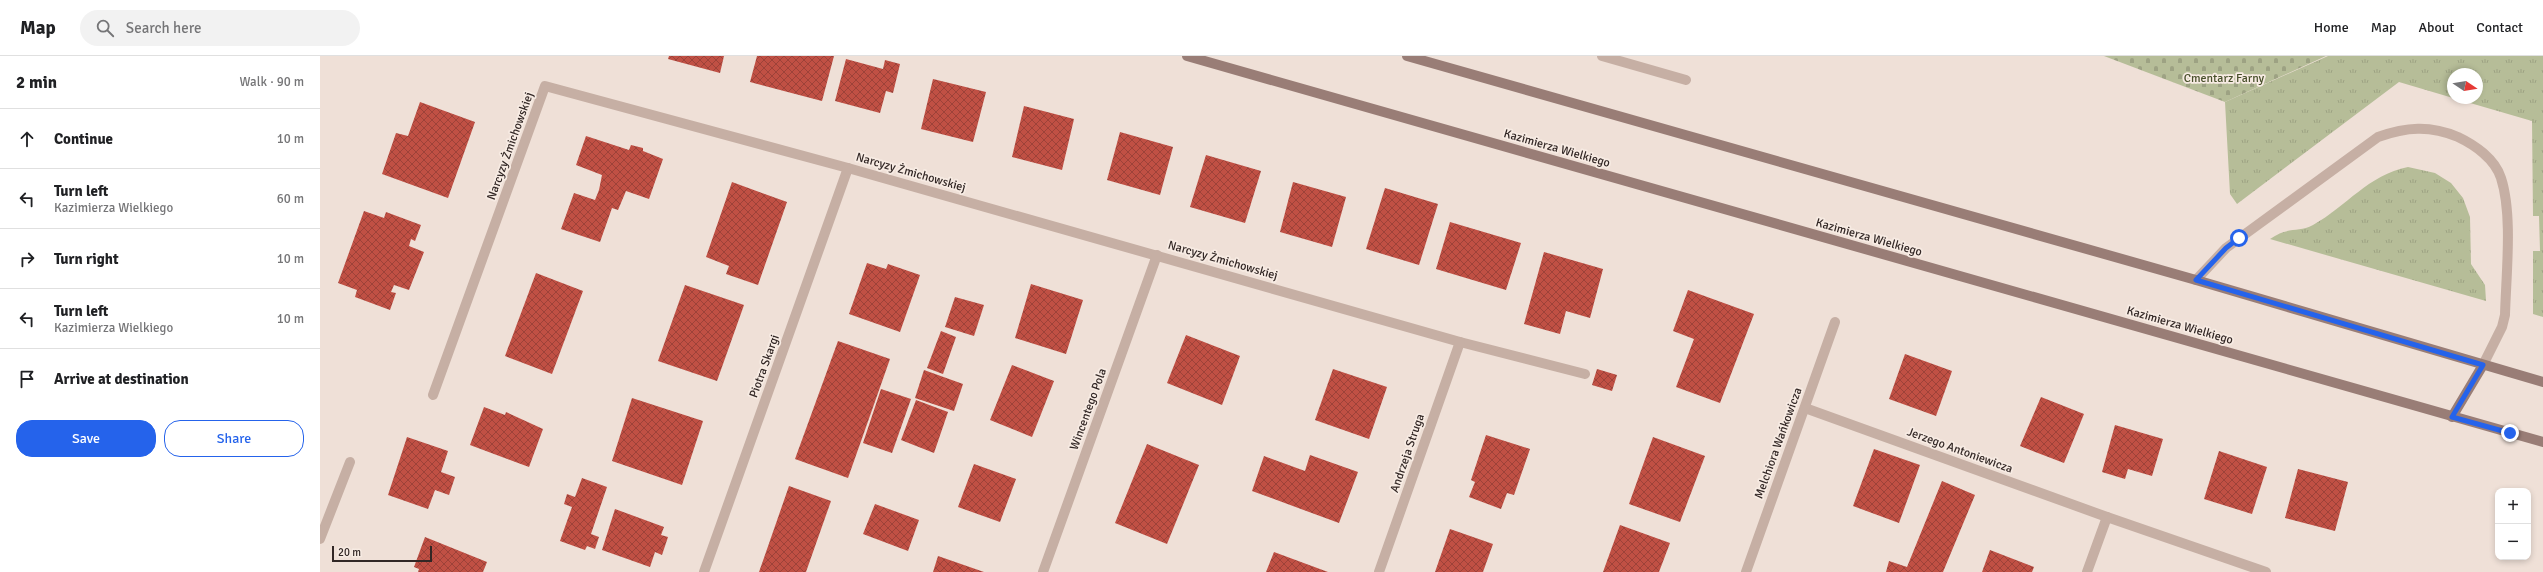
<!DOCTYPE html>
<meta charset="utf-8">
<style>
body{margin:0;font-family:Signika,sans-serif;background:#f2f2f2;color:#202124}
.controls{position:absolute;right:12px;bottom:12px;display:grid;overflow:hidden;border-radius:8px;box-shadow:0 2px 6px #0003}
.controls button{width:36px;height:36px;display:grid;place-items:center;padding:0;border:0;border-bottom:1px solid #e0e0e0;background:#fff;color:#202124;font:20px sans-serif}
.compass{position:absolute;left:2127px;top:12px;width:36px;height:36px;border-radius:50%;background:#fff;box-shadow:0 2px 6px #0003;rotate:102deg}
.scale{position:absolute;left:12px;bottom:10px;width:100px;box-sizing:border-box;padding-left:4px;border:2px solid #322725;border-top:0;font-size:11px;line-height:14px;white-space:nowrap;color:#322725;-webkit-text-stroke:3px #f7ebe3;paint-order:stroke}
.stop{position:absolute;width:12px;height:12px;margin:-9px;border:3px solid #2563eb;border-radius:50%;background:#fff}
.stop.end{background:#2563eb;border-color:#fff;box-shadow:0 1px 4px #0008}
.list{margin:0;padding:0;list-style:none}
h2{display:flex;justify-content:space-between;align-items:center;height:52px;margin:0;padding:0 16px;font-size:17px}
h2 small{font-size:13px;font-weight:400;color:#757577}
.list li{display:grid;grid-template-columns:26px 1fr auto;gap:12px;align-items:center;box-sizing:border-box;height:60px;padding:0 16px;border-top:1px solid #e0e0e0}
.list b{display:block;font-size:15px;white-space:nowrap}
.list p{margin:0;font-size:13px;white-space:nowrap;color:#757577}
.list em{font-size:13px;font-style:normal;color:#757577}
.actions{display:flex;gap:8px;padding:12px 16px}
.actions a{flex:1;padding:9px 0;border:1px solid #2563eb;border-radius:16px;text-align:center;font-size:14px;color:#2563eb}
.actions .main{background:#2563eb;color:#fff}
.icon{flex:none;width:22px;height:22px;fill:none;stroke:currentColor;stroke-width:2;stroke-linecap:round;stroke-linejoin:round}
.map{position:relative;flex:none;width:2223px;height:516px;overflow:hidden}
header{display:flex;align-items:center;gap:24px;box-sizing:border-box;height:56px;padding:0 20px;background:#fff;border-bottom:1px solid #e0e0e0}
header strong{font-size:19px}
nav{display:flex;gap:22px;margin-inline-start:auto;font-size:14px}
.search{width:280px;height:36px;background:#f2f2f2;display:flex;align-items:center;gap:10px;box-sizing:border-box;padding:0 14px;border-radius:22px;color:#757577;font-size:15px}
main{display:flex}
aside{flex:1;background:#fff}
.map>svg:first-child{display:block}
.grass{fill:url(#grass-tufts)}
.cemetery{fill:url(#cemetery-stones)}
.building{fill:url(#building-cross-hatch)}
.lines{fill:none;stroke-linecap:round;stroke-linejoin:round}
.service{stroke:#c6afa4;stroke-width:10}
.minor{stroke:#c6afa4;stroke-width:10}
.secondary{stroke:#997d76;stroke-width:10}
.route{stroke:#2563eb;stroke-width:5}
.labels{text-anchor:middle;stroke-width:3.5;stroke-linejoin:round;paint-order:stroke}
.park-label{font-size:12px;fill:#474f2a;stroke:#f7ebe3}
.street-label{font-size:12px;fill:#322725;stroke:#f7ebe3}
</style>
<header>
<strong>Map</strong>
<div class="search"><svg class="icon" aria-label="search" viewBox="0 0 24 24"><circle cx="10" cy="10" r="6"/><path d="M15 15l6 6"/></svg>Search here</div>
<nav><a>Home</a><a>Map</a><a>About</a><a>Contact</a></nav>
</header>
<main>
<aside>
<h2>2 min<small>Walk · 90 m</small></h2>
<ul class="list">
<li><svg class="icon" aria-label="ahead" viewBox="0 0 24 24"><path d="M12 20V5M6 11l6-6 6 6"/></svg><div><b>Continue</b></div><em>10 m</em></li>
<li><svg class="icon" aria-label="left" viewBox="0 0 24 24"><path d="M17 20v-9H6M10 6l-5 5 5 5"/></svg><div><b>Turn left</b><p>Kazimierza Wielkiego</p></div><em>60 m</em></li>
<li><svg class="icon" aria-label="right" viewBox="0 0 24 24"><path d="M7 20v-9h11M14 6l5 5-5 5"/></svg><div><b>Turn right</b></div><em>10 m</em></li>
<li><svg class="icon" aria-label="left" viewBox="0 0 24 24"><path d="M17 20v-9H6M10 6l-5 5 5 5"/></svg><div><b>Turn left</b><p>Kazimierza Wielkiego</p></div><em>10 m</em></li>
<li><svg class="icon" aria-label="arrive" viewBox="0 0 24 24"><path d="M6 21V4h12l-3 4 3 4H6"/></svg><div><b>Arrive at destination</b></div></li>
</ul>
<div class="actions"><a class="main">Save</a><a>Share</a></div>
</aside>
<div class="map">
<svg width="2223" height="516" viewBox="0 0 2223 516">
<defs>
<pattern id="grass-tufts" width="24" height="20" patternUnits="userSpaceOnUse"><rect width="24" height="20" fill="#b6bd98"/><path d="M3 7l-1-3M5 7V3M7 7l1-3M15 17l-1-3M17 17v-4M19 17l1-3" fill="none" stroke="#9da283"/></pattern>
<pattern id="cemetery-stones" width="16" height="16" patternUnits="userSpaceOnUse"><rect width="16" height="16" fill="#b6bd98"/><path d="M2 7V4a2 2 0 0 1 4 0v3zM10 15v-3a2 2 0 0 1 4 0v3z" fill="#9da283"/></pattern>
<pattern id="building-cross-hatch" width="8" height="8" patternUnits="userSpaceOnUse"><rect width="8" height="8" fill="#c05044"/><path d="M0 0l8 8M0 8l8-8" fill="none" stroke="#9d4239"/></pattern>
</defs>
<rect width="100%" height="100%" fill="#efe0d7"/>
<g class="grass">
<path d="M 2008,0 L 2223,0 L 2223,261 L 2213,258 L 2213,195 L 2220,195 L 2219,160 L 2213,160 L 2212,65 L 2133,42 L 2157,42 L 2157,18 L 2133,18 L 2133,42 L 2079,26 L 1917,148 L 1910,138 L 1905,46 Z"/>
<path d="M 2088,111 L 2115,117 L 2131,127 L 2143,142 L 2150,161 L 2151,208 L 2165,229 L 2166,245 L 1950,183 C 1968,170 1978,177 1993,169 C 2027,150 2048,119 2088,111 Z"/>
</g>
<path class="cemetery" d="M 1784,0 L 2006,0 L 1905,46 Z"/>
<g class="building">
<path d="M 349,0 L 404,0 L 400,17 L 348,3 Z"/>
<path d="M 437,0 L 514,0 L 502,45 L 430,26 Z"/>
<path d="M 526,3 L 563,13 L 565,4 L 580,8 L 573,37 L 566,35 L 560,57 L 515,45 Z"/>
<path d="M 613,23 L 666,36 L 653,86 L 601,73 Z"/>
<path d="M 100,46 L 155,66 L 128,142 L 62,118 L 76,77 L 88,80 Z"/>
<path d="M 704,50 L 754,63 L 742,114 L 692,101 Z"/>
<path d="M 800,76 L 853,91 L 840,139 L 787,124 Z"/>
<path d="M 266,80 L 309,94 L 311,89 L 323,92 L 323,95 L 343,103 L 329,143 L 306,135 L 298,154 L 292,152 L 280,186 L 241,173 L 254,137 L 275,144 L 279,134 L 282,119 L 256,109 Z"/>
<path d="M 886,99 L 941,115 L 925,167 L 870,151 Z"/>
<path d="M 412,126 L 467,146 L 438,229 L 406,218 L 409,210 L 386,201 Z"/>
<path d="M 973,126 L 1026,141 L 1012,191 L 960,176 Z"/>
<path d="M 1065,132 L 1118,148 L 1099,209 L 1046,193 Z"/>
<path d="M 44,155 L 64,162 L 66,156 L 101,169 L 95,185 L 91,183 L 89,190 L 104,196 L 89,234 L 74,229 L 71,236 L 76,237 L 70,254 L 35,241 L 37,234 L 18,227 Z"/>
<path d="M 1130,166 L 1201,187 L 1186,234 L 1116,213 Z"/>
<path d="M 1224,196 L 1283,213 L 1270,262 L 1246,255 L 1240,278 L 1204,268 Z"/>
<path d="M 547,207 L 566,213 L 568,208 L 600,219 L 580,276 L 529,258 Z"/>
<path d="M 216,217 L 263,235 L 232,318 L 185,300 Z"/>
<path d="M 711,228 L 763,244 L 746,298 L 695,282 Z"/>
<path d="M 365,229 L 424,249 L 397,325 L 338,305 Z"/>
<path d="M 1368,234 L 1434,258 L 1400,347 L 1356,331 L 1374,283 L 1353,275 Z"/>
<path d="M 635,241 L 664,249 L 654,280 L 625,271 Z"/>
<path d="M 621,275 L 636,281 L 623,318 L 607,312 Z"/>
<path d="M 866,279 L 920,300 L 902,349 L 847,327 Z"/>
<path d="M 518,285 L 570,303 L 528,422 L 475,403 Z"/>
<path d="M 1585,298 L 1632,315 L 1616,360 L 1569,343 Z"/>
<path d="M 692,309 L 734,325 L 712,381 L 670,364 Z"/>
<path d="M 1013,313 L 1067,331 L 1049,383 L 995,364 Z"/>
<path d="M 1277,313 L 1297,319 L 1292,335 L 1272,329 Z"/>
<path d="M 604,314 L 643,328 L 634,355 L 595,342 Z"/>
<path d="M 561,333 L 591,343 L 572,397 L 543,387 Z"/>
<path d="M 1721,341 L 1764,358 L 1744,407 L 1700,390 Z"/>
<path d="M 312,342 L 383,365 L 362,429 L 292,405 Z"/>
<path d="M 596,344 L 628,356 L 614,397 L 581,384 Z"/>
<path d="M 164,351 L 185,359 L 186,356 L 223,373 L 209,411 L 150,389 Z"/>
<path d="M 1795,369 L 1843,383 L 1832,420 L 1808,413 L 1805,423 L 1782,416 Z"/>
<path d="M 1166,379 L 1210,393 L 1194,439 L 1187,437 L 1181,453 L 1149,441 L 1155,426 L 1151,424 Z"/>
<path d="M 87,381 L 128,395 L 121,416 L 135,421 L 129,439 L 115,434 L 108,453 L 68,439 Z"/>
<path d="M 1333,381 L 1385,400 L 1360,466 L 1309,448 Z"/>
<path d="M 827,388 L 879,409 L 847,488 L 795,467 Z"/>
<path d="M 1554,393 L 1600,409 L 1579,467 L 1533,450 Z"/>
<path d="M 1899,395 L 1947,411 L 1932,458 L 1884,443 Z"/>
<path d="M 990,399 L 1038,416 L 1019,467 L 932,435 L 944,400 L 985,415 Z"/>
<path d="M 654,408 L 696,423 L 680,466 L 638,451 Z"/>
<path d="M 1978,413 L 2028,426 L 2015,475 L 1965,462 Z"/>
<path d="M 262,422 L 287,431 L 271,478 L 279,481 L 275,493 L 267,490 L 265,494 L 240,485 L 252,451 L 244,448 L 247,438 L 255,441 Z"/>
<path d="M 1622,425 L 1655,439 L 1623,516 L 1566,516 L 1569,505 L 1587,511 Z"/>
<path d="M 469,430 L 511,445 L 486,516 L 439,516 Z"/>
<path d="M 555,448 L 599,464 L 588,495 L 543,478 Z"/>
<path d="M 295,453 L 344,471 L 341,479 L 348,481 L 342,499 L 335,496 L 330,511 L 282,494 Z"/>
<path d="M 1300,469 L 1350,487 L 1339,516 L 1283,516 Z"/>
<path d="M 1130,473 L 1173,488 L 1163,516 L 1115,516 Z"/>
<path d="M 105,481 L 167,506 L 163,516 L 98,516 L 99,513 L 94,511 Z"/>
<path d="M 1670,494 L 1714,511 L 1712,516 L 1662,516 Z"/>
<path d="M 954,496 L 1008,516 L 946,516 Z"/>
<path d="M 618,500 L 664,516 L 613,516 Z"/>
</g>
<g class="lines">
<g class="service">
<path d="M 1282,0 L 1366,24"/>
<path d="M 1876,224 L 1906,192 L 2058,81 C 2086,71 2110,69 2138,81 C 2155,89 2175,103 2181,122 C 2193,159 2186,219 2185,259 L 2182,271 L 2163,309"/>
<path d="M 0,483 L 30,406"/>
</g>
<g class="minor">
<path d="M 113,339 L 225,30 L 528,112 L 1140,286 L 1265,318"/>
<path d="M 1485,352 L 1787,461 L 1946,516"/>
<path d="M 384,516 L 528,112"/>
<path d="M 723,516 L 837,199"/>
<path d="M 1059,516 L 1140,286"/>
<path d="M 1426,516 L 1515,266"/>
<path d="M 1767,516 L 1787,461"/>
</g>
<g class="secondary">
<path d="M 867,0 L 2223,386"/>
<path d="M 1087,0 L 1876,224 L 2223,326"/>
<path d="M 2132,361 L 2163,309"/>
</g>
</g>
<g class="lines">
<path class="route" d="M 1919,182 L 1906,192 L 1876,224 L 2163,309 L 2132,361 L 2190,377"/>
</g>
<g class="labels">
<g class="park-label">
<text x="1904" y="26">Cmentarz Farny</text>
</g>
<g class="street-label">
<text transform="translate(190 90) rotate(-70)" y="4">Narcyzy Żmichowskiej</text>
<text transform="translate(1237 92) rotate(16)" y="4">Kazimierza Wielkiego</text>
<text transform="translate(591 116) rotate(16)" y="4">Narcyzy Żmichowskiej</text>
<text transform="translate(1549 181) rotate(16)" y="4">Kazimierza Wielkiego</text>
<text transform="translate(903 204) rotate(16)" y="4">Narcyzy Żmichowskiej</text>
<text transform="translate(1860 269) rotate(16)" y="4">Kazimierza Wielkiego</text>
<text transform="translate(444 310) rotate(-70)" y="4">Piotra Skargi</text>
<text transform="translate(768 353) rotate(-70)" y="4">Wincentego Pola</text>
<text transform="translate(1458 387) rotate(-70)" y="4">Melchiora Wańkowicza</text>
<text transform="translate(1640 394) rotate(20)" y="4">Jerzego Antoniewicza</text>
<text transform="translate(1087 397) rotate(-71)" y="4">Andrzeja Struga</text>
</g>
</g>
</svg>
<div class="controls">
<button>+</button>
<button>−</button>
</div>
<svg class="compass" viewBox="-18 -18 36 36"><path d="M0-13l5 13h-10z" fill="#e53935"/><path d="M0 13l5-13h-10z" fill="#757577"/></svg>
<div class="scale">20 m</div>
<div class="stop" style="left:1919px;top:182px"></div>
<div class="stop end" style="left:2190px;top:377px"></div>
</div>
</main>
